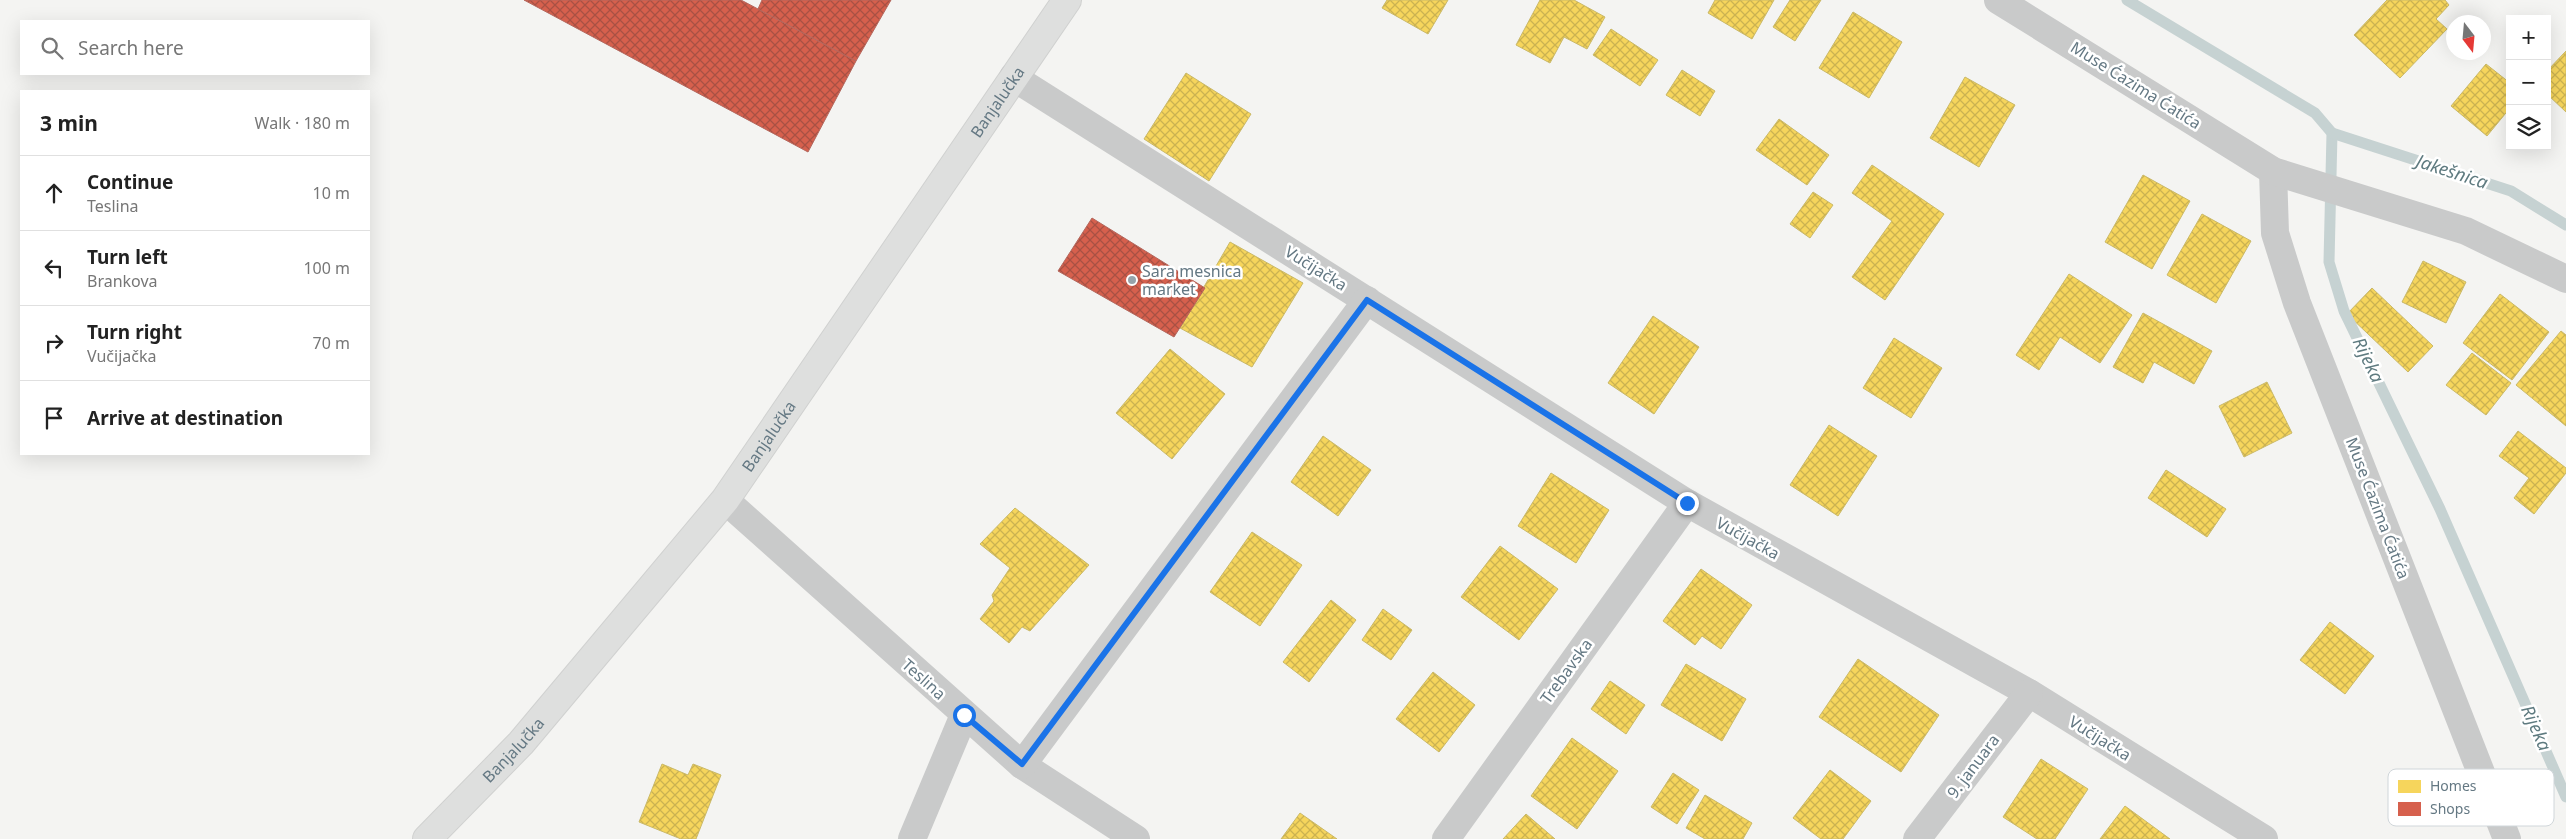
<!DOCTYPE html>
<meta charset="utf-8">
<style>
body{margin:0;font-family:"Noto Sans",sans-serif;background:#f6f6f6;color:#222}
.controls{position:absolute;right:15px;top:15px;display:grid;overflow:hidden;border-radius:0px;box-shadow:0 5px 20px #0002}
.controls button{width:45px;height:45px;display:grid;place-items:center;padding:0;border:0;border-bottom:1px solid #e0e0e0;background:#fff;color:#222;font:25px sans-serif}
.compass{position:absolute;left:2446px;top:15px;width:45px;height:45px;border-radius:50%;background:#fff;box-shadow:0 5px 20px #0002;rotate:164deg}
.stop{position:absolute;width:15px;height:15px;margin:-11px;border:4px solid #1a73e8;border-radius:50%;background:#fff}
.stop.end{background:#1a73e8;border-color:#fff;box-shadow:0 1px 5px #0008}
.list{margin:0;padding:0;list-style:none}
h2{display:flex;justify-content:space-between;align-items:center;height:65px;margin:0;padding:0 20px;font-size:21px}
h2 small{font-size:16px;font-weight:400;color:#767676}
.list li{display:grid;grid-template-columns:32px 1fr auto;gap:15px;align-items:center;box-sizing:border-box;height:75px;padding:0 20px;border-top:1px solid #e0e0e0}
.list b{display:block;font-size:19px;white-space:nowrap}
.list p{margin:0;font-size:16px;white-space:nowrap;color:#767676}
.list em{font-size:16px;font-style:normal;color:#767676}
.icon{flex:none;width:28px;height:28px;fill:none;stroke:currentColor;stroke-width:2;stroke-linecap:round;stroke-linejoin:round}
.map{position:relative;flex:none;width:2566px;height:839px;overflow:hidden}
.search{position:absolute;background:#fff;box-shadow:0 5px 20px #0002;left:20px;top:20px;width:350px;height:55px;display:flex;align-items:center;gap:12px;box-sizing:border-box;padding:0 18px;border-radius:0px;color:#767676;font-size:19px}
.panel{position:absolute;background:#fff;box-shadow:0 5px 20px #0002;left:20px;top:90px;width:350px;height:365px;border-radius:0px}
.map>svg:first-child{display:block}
.homes{fill:url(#homes-cross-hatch);stroke:#cab968}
.shops{fill:url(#shops-cross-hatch);stroke:#b4675d}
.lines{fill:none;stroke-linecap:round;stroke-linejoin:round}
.stream{stroke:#c6d2d2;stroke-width:11}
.primary-casing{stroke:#d0d1d0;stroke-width:30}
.minor{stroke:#c9caca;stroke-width:28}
.tertiary{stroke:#c9caca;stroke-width:28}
.primary{stroke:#dedfde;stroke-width:28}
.route{stroke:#1a73e8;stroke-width:6}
.poi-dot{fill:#96a3aa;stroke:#fff;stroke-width:2}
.labels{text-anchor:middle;stroke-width:5;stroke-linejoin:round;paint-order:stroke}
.street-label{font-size:16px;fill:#647883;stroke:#fff}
.poi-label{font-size:16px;fill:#647883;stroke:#fff;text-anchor:start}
.water-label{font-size:18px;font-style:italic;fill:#5f7b80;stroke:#fff}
.key{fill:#fff;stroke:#d0d6da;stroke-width:1}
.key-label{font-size:14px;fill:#647883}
</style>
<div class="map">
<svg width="2566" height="839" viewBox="0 0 2566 839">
<defs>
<pattern id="homes-cross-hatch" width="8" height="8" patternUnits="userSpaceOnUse" patternTransform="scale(1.25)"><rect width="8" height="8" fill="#f6d55c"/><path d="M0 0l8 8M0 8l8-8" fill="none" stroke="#cbb251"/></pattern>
<pattern id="shops-cross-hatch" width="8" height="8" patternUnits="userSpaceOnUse" patternTransform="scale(1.25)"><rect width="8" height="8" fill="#d6604d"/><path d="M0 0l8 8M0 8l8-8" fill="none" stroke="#a85144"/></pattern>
</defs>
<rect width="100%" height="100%" fill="#f4f4f2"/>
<g class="homes">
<path d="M 1387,0 L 1448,0 L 1428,34 L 1382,8 Z"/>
<path d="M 1540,0 L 1574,0 L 1605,17 L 1587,49 L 1564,37 L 1550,63 L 1516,45 Z"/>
<path d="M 1715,0 L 1774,0 L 1752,39 L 1708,13 Z"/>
<path d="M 1790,0 L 1821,0 L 1795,41 L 1773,27 Z"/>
<path d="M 2387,0 L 2445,0 L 2449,5 L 2436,19 L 2447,29 L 2400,78 L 2354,35 Z"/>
<path d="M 1853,12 L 1902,42 L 1869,98 L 1819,68 Z"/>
<path d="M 1611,29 L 1658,60 L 1640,86 L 1593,55 Z"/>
<path d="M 2566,51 L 2566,112 L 2547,94 L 2547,71 Z"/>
<path d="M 2486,64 L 2510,83 L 2510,108 L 2487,136 L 2451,106 Z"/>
<path d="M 1682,70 L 1715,91 L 1700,116 L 1666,95 Z"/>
<path d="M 1186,73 L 1251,114 L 1209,181 L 1144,139 Z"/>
<path d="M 1965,77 L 2015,105 L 1979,167 L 1930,138 Z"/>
<path d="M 1779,119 L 1829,155 L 1807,185 L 1756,150 Z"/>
<path d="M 1872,165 L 1944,214 L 1885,300 L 1852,277 L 1892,221 L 1852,193 Z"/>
<path d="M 2143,175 L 2190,201 L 2152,269 L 2105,242 Z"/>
<path d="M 1813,192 L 1833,205 L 1810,238 L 1790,224 Z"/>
<path d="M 2202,214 L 2251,241 L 2216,303 L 2167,275 Z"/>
<path d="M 1230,242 L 1303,283 L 1252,367 L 1180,328 Z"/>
<path d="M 2423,261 L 2466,282 L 2446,323 L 2402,302 Z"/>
<path d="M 2069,274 L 2132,315 L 2100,363 L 2060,337 L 2039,370 L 2016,355 Z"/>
<path d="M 2372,288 L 2433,346 L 2408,372 L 2347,314 Z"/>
<path d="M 2500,294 L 2549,332 L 2512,380 L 2463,343 Z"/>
<path d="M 2143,313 L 2212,351 L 2194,384 L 2154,362 L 2143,383 L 2113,367 Z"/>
<path d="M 1653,316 L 1699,347 L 1654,414 L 1608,383 Z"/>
<path d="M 2561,331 L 2566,335 L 2566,426 L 2516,385 Z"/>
<path d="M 1894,338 L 1942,368 L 1911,418 L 1863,388 Z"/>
<path d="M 1170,349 L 1225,394 L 1172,459 L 1116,413 Z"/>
<path d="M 2472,353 L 2511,383 L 2486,415 L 2446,385 Z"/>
<path d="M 2267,382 L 2292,433 L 2244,457 L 2219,406 Z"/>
<path d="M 1829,425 L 1877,456 L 1838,516 L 1790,485 Z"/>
<path d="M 2518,431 L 2566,468 L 2566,473 L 2534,514 L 2514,498 L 2529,478 L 2499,456 Z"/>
<path d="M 1323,436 L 1371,470 L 1338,516 L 1291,482 Z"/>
<path d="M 2166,470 L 2226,509 L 2207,537 L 2148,498 Z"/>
<path d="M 1551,473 L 1609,510 L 1576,563 L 1518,526 Z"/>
<path d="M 1015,508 L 1089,565 L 1030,631 L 1022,627 L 1009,643 L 980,619 L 994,601 L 992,595 L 1010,568 L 980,544 Z"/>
<path d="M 1252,532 L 1302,565 L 1260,626 L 1210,592 Z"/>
<path d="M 1500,546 L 1558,589 L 1519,640 L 1461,597 Z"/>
<path d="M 1701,569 L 1752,605 L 1721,649 L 1702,636 L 1695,645 L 1663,621 Z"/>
<path d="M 1331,600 L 1356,620 L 1309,682 L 1283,662 Z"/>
<path d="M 1383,609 L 1412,630 L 1391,660 L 1362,640 Z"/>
<path d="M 2330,622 L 2374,656 L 2345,694 L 2300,660 Z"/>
<path d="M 1858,659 L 1939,715 L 1901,772 L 1819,717 Z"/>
<path d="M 1686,664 L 1746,699 L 1722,741 L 1661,705 Z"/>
<path d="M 1433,672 L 1475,705 L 1439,752 L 1396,719 Z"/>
<path d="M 1610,681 L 1645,705 L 1626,734 L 1591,709 Z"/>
<path d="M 1572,738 L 1618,771 L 1577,829 L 1531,796 Z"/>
<path d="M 2041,759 L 2088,789 L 2055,839 L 2037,839 L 2003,817 Z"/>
<path d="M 662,764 L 688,775 L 693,764 L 721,775 L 696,839 L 681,839 L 639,822 Z"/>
<path d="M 1830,770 L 1871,801 L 1843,839 L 1821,839 L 1793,818 Z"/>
<path d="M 1673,773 L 1699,790 L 1677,824 L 1651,807 Z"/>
<path d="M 1705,795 L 1752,823 L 1743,839 L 1705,839 L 1686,828 Z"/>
<path d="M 2125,806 L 2170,839 L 2100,839 Z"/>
<path d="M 1300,813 L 1337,839 L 1281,839 Z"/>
<path d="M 1526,814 L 1555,839 L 1503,839 Z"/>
</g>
<g class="shops">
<path d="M 524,0 L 741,0 L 856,61 L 808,152 Z"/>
<path d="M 762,0 L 891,0 L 856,61 L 758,9 Z"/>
<path d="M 1092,218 L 1205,288 L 1174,337 L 1058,271 Z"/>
</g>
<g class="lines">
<g class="stream">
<path d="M 2127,0 L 2315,113 L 2332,133 L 2329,262 L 2344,311 L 2440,509 L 2566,797"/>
<path d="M 2332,133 L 2511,191 L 2566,225"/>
</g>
<defs>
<g id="primary">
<path id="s1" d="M 427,839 L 521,743 L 725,500 L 1067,0"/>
</g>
</defs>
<use href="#primary" class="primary-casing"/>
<g class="minor">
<path d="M 1013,77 L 1687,503 L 2029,693 L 2264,839"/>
<path d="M 2273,171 L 2275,233 L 2297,303 L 2507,839"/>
<path d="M 725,500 L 1022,765 L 1136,839"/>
<path d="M 1022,765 L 1367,300"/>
<path d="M 912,839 L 964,715"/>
<path d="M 1446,839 L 1687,503"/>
<path d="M 1917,839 L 2029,693"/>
</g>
<path class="tertiary" d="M 1998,0 L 2273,171 L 2466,231 L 2566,279"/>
<use href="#primary" class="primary"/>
</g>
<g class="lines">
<path class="route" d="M 964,715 L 1022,764 L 1367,300 L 1687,503"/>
</g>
<circle class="poi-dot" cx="1132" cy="280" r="5"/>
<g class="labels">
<g class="street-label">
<text transform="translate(2136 85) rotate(32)" y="6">Muse Ćazima Ćatića</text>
<text dy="6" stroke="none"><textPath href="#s1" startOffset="934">Banjalučka</textPath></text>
<text transform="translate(1316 268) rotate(32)" y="6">Vučijačka</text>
<text dy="6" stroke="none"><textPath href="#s1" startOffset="529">Banjalučka</textPath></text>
<text transform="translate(2378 508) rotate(69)" y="6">Muse Ćazima Ćatića</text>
<text transform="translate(1748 538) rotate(29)" y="6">Vučijačka</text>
<text transform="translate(1566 671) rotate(-54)" y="6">Trebavska</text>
<text transform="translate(924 679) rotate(42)" y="6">Teslina</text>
<text transform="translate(2100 738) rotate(32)" y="6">Vučijačka</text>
<text dy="6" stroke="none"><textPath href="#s1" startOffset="124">Banjalučka</textPath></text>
<text transform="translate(1973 766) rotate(-53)" y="6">9. januara</text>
</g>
<g class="poi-label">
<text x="1142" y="277">Sara mesnica<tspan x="1142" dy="18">market</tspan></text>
</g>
<g class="water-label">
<text transform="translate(2452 172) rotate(18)" y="6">Jakešnica</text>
<text transform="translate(2368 360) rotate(64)" y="6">Rijeka</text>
<text transform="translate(2536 728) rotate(66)" y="6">Rijeka</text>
</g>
</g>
<rect x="2388" y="769" width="166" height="57" rx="8" class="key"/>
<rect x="2398" y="780" width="23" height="13" fill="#f6d55c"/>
<rect x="2398" y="802" width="23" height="14" fill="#d6604d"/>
<g class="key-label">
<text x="2430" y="791">Homes</text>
<text x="2430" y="814">Shops</text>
</g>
</svg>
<div class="controls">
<button>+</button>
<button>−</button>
<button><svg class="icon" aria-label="layers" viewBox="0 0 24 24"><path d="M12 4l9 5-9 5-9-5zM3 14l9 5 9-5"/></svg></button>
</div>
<svg class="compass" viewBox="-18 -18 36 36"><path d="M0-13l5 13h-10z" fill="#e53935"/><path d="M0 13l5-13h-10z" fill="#767676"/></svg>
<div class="stop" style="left:964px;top:715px"></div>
<div class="stop end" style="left:1687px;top:503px"></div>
<div class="search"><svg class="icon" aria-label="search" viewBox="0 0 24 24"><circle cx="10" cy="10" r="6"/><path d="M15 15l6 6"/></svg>Search here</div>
<section class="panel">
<h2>3 min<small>Walk · 180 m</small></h2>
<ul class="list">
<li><svg class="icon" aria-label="ahead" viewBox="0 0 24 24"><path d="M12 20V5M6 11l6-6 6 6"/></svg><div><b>Continue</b><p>Teslina</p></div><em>10 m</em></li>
<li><svg class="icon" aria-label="left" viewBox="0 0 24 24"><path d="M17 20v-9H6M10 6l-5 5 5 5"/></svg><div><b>Turn left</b><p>Brankova</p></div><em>100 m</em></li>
<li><svg class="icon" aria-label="right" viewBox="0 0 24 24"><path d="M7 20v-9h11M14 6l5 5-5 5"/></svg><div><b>Turn right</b><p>Vučijačka</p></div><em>70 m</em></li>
<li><svg class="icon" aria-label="arrive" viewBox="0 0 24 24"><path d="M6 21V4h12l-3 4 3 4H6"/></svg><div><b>Arrive at destination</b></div></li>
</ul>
</section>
</div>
